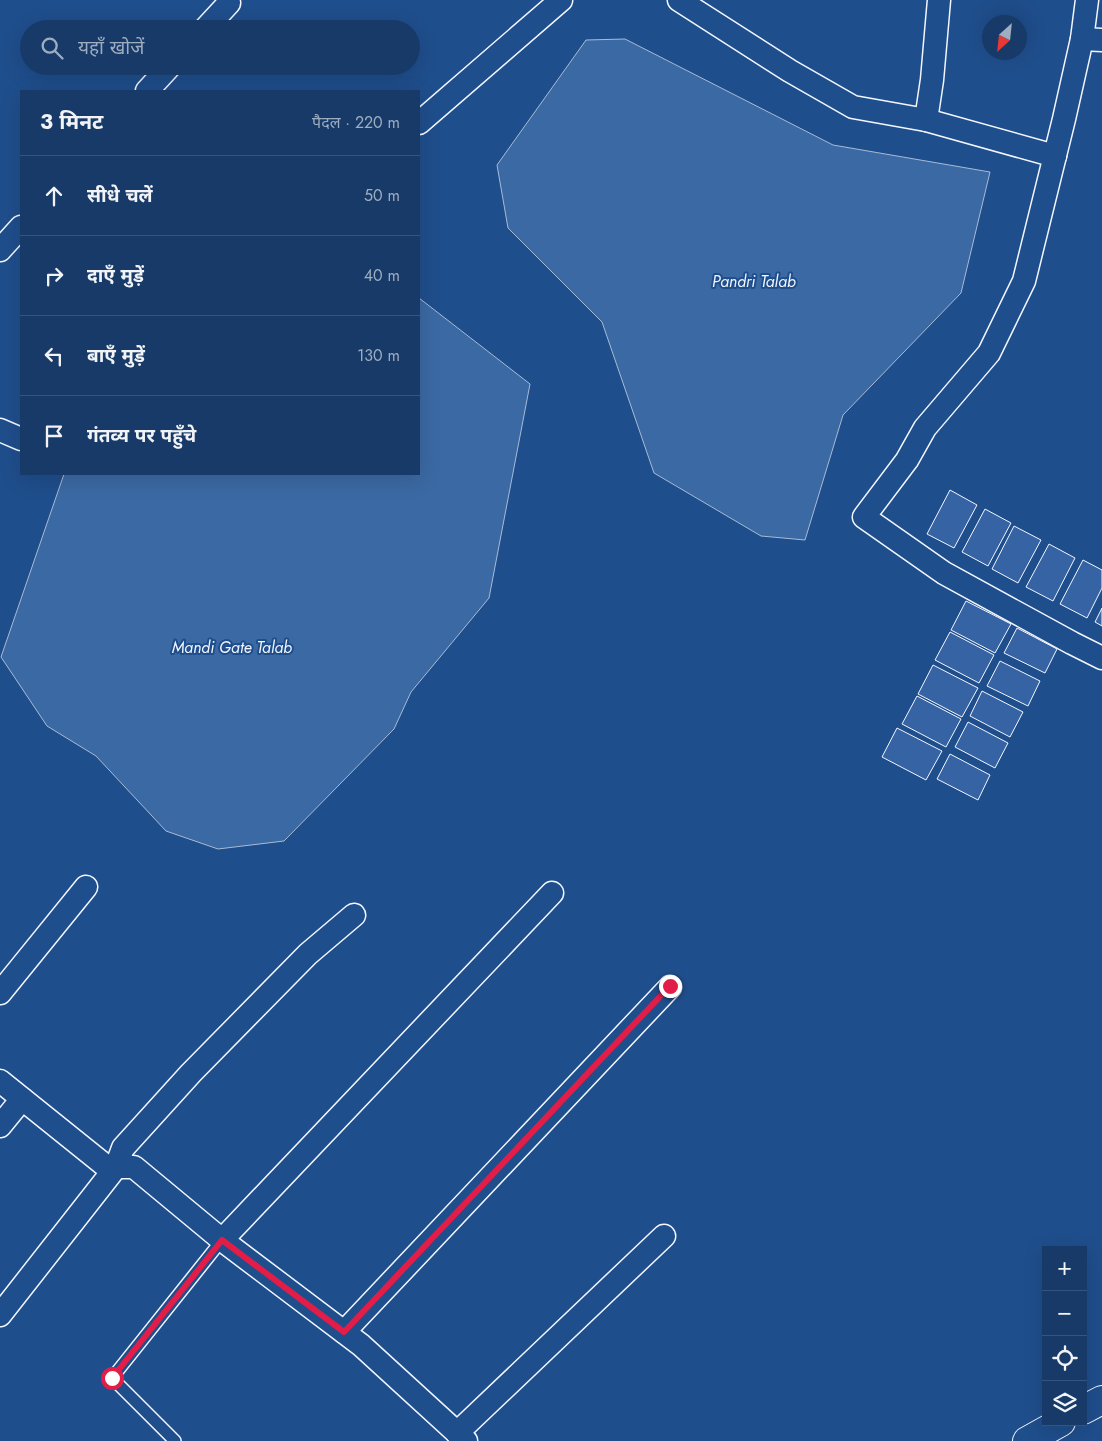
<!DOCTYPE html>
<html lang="hi">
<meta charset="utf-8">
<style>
body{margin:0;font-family:Jost,"Noto Sans Devanagari",sans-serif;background:#244571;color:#f1f3f6}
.controls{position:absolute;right:15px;bottom:15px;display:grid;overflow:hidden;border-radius:0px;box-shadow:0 5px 20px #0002}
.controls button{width:45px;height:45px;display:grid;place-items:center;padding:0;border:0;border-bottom:1px solid #36547d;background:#173a69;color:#f1f3f6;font:25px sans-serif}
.compass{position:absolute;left:982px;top:15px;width:45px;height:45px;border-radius:50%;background:#173a69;box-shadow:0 5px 20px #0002;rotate:207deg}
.stop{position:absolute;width:15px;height:15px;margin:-11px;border:4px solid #e11d48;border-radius:50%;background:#fff}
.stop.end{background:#e11d48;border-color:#fff;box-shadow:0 1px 5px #0008}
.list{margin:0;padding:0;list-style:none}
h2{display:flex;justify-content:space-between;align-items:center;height:65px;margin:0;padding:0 20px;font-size:21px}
h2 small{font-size:16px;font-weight:400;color:#9eadc0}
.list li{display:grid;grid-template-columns:32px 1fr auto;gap:15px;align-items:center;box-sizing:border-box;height:80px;padding:0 20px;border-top:1px solid #36547d}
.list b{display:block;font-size:19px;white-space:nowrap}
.list em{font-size:16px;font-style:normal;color:#9eadc0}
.icon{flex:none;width:28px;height:28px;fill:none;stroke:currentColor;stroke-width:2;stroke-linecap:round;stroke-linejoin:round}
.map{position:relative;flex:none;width:1102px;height:1441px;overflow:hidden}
.search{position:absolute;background:#173a69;box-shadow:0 5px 20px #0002;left:20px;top:20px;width:400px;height:55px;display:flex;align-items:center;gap:12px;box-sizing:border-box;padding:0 18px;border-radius:28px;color:#9eadc0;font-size:19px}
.panel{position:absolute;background:#173a69;box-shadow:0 5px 20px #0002;left:20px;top:90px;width:400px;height:385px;border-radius:0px}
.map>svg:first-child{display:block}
.water{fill:#3b69a3;stroke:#a8bbd7}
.building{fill:#3563a3;stroke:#f2f6ff}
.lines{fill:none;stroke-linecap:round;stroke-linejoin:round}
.lane-casing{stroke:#f2f6ff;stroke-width:14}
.street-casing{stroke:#f2f6ff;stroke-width:25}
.secondary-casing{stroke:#f2f6ff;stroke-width:30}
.lane{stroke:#1f4e8c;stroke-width:11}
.street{stroke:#1f4e8c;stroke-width:22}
.secondary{stroke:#1f4e8c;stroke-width:28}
.route{stroke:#e11d48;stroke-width:6}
.labels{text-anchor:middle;stroke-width:4;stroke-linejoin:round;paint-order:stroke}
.water-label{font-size:16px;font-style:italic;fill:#f2f6ff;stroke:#1f4e8c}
</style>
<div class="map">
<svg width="1102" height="1441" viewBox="0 0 1102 1441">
<rect width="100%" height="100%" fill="#1f4e8c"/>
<g class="water">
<path d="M 625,39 L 833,145 L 990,172 L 961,293 L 843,415 L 805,540 L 761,536 L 654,473 L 602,322 L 508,228 L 497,165 L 586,40 Z"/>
<path d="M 419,298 L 530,384 L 489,598 L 411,692 L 394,729 L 284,841 L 218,849 L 166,831 L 96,756 L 47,726 L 1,657 L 64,474 L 419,474 Z"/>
</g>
<g class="building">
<path d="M 950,490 L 977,505 L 954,548 L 927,534 Z"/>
<path d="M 985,509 L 1011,523 L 988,566 L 962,552 Z"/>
<path d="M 1014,526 L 1041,540 L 1018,583 L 992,569 Z"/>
<path d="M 1049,544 L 1075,558 L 1053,601 L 1026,587 Z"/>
<path d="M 1083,560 L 1102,570 L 1102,588 L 1087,618 L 1060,604 Z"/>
<path d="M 966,601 L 1011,624 L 995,653 L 951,630 Z"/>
<path d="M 1102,608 L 1102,626 L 1095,622 Z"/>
<path d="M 1017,628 L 1057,649 L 1045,673 L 1004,653 Z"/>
<path d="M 950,632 L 994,655 L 979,683 L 935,660 Z"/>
<path d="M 1000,661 L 1040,681 L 1028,706 L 987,686 Z"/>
<path d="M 933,665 L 978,688 L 962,717 L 918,694 Z"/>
<path d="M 982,691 L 1023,712 L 1010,737 L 970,716 Z"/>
<path d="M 917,696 L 961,719 L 946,747 L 902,724 Z"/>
<path d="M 968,722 L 1008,743 L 995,768 L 955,747 Z"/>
<path d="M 897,728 L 942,751 L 926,780 L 882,757 Z"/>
<path d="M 950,754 L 990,775 L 978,800 L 937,779 Z"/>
</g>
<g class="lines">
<defs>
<path id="lane" d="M 175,1441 L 112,1378 L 222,1240"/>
<g id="street">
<path d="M 679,0 L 790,71 L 853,107 L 926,120 L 1055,156"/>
<path d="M 1087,0 L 1082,39 L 1064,119 L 1024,281 L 989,353 L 925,428 L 907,460 L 864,517 L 944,573 L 1072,643 L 1102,658"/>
<path d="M 205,29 L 229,3"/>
<path d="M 1082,39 L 1102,40"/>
<path d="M 147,91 L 170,66"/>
<path d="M 926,120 L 932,80 L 939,0"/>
<path d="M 419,123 L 561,0"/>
<path d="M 0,250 L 21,227"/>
<path d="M 0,430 L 21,439"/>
<path d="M 0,993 L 86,887"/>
<path d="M 0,1081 L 107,1167 L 134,1167 L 222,1240 L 361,1345 L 466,1441"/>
<path d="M 0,1126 L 22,1099"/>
<path d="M 222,1240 L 552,893"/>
<path d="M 0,1315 L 116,1167 L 123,1148 L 191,1073 L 308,954 L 354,915"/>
<path d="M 344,1332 L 670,987"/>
<path d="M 457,1433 L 664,1236"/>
</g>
<g id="secondary">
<path d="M 1083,1410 L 1102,1400"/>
<path d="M 1027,1441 L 1061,1422"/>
</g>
</defs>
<use href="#lane" class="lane-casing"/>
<use href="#street" class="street-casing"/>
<use href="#secondary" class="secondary-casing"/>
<use href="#lane" class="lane"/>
<use href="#street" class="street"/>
<use href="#secondary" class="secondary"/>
</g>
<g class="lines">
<path class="route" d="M 112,1378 L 222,1240 L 344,1332 L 670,986"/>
</g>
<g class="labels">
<g class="water-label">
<text x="754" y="287">Pandri Talab</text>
<text x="232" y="653">Mandi Gate Talab</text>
</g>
</g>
</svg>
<div class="controls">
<button>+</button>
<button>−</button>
<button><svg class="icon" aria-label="locate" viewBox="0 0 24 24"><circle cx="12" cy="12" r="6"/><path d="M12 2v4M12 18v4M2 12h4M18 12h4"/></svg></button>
<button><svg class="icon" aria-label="layers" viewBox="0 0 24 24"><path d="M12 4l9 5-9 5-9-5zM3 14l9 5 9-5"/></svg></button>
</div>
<svg class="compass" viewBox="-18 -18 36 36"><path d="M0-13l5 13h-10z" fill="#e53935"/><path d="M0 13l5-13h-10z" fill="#9eadc0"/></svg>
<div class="stop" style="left:112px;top:1378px"></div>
<div class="stop end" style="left:670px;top:986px"></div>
<div class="search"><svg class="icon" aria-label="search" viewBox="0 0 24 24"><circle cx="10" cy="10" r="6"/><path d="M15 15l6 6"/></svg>यहाँ खोजें</div>
<section class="panel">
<h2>3 मिनट<small>पैदल · 220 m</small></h2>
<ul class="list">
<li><svg class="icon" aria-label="ahead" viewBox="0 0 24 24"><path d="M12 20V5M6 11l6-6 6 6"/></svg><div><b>सीधे चलें</b></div><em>50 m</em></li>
<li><svg class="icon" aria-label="right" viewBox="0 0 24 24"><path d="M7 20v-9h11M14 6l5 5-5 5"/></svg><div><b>दाएँ मुड़ें</b></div><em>40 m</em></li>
<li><svg class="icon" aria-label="left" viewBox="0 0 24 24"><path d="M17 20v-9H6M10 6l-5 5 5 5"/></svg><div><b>बाएँ मुड़ें</b></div><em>130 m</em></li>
<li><svg class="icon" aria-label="arrive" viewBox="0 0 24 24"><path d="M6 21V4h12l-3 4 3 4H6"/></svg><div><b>गंतव्य पर पहुँचे</b></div></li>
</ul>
</section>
</div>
